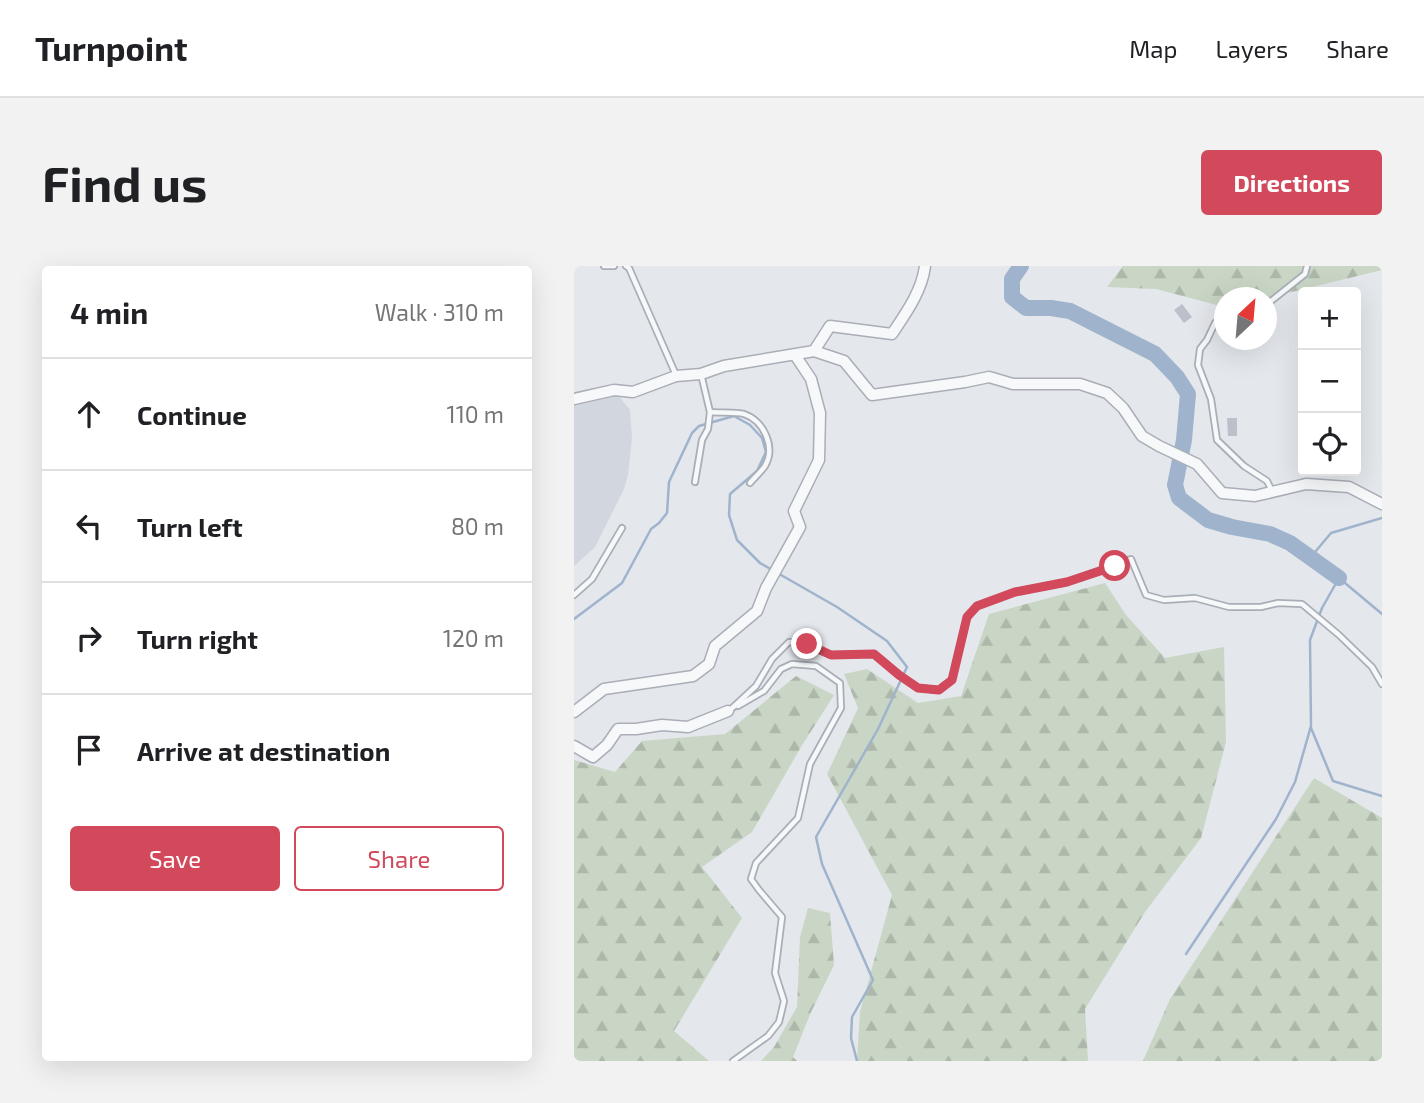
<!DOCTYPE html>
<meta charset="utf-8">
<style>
body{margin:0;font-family:"Exo 2",sans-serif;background:#f2f2f2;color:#202124}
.controls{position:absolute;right:21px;top:21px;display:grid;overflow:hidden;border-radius:7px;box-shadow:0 7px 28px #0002}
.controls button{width:63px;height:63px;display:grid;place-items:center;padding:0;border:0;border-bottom:2px solid #e0e0e0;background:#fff;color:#202124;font:35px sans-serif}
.compass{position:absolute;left:640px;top:21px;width:63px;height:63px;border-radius:50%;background:#fff;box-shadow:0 7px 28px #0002;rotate:26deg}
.stop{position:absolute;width:21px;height:21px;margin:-16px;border:5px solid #d1495b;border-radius:50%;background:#fff}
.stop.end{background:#d1495b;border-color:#fff;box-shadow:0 2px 7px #0008}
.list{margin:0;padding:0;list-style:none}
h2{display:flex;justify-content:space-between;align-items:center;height:91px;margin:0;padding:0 28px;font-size:30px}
h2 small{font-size:23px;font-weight:400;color:#757577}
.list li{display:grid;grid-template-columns:46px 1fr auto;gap:21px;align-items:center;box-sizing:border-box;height:112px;padding:0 28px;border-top:2px solid #e0e0e0}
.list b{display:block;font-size:26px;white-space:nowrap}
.list em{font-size:23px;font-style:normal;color:#757577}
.actions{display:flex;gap:14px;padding:21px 28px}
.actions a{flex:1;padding:16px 0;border:2px solid #d1495b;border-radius:7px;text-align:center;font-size:24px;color:#d1495b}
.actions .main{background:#d1495b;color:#fff}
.icon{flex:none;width:38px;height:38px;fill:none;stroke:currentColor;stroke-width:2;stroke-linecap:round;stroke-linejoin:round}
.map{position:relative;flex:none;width:808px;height:795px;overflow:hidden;border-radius:7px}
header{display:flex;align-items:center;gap:42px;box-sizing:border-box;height:98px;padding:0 35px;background:#fff;border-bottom:2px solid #e0e0e0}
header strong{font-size:33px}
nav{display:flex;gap:38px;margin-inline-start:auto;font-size:24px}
.intro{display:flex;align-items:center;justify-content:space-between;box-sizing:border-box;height:168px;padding:0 42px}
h1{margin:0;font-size:49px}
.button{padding:18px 32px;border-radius:7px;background:#d1495b;color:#fff;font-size:24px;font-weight:700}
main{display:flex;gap:42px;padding:0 42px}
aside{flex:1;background:#fff;border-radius:7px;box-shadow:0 7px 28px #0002}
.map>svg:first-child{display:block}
.built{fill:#d2d6de}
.forest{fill:url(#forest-firs)}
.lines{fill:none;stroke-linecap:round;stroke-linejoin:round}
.stream{stroke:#9fb4cc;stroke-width:2.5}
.river{stroke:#9fb4cc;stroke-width:16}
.building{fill:#bbc0ca}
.lane-casing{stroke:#a9aeb7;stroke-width:8}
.street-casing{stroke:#a9aeb7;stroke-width:13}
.lane{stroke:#f7f8fa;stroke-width:4.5}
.street{stroke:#f7f8fa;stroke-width:10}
.route{stroke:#d1495b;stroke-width:9}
</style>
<header>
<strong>Turnpoint</strong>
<nav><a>Map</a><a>Layers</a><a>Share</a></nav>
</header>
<div class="intro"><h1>Find us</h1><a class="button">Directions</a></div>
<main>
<aside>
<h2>4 min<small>Walk · 310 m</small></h2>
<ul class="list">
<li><svg class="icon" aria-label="ahead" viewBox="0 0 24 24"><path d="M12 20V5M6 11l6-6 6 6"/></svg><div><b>Continue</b></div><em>110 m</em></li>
<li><svg class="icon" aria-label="left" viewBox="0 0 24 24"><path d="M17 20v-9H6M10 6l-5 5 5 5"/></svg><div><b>Turn left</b></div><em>80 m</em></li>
<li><svg class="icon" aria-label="right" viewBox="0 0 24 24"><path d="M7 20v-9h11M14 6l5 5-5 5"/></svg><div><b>Turn right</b></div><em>120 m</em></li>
<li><svg class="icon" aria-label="arrive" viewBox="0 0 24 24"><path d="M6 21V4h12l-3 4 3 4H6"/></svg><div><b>Arrive at destination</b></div></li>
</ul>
<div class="actions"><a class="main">Save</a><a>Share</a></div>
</aside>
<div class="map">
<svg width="808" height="795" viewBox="0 0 808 795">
<defs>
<pattern id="forest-firs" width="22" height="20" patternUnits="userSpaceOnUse" patternTransform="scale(1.75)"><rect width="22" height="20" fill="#c9d6c5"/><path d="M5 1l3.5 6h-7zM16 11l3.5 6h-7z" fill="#adb8ab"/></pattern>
</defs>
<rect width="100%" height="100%" fill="#e4e7ec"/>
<path class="built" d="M 43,128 L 56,144 L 58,172 L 54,209 L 50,223 L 21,281 L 0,300 L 0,131 Z"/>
<g class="forest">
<path d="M 549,0 L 808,0 L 808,4 L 693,32 L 650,32 L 650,41 L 582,23 L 533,21 Z"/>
<path d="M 531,317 L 552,349 L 591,392 L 650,381 L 652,476 L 627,572 L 571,646 L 511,743 L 514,795 L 283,795 L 286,746 L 318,629 L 253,508 L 284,442 L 270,408 L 293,403 L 344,437 L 387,430 L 415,348 Z"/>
<path d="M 222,410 L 260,429 L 227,481 L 178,566 L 128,601 L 168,652 L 100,765 L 135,795 L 0,795 L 0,494 L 41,506 L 68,475 L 151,468 Z"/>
<path d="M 740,512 L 808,552 L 808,795 L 569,795 L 596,733 Z"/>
<path d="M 234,642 L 256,647 L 260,699 L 237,746 L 219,791 L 223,795 L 187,795 L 200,781 L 223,741 L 226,671 Z"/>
</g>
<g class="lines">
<g class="stream">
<path d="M 736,292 L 757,267 L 808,252"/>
<path d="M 0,353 L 48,317 L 77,263 L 85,257 L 93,247 L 95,216 L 118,167 L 125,160 L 160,150 L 176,159 L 188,172 L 192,186 L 183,205 L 156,228 L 155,249 L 163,274 L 186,297 L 263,341 L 313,375 L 333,401 L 304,463 L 242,571 L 248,598 L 299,714 L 278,751 L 277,772 L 283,795"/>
<path d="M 737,462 L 759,515 L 808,530"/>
<path d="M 612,688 L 702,553 L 721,516 L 737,460 L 736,374 L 748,342 L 765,312 L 808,348"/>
</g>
<path class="river" d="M 447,0 L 438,13 L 438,31 L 452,42 L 477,42 L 496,45 L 581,88 L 603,111 L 614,128 L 610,174 L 601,219 L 605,232 L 634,254 L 658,261 L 696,268 L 716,277 L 765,312"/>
</g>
<g class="building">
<path d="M 608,38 L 618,51 L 610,57 L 600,44 Z"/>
<path d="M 653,152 L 663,152 L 663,170 L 654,170 Z"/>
</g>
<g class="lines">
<defs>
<g id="lane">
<path d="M 30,0 L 40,0"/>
<path d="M 52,0 L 55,2 L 102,109"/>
<path d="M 692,39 L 731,8 L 733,0"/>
<path d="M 650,50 L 641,57 L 633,74 L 626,83 L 624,99 L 637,133 L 643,174 L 670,200 L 693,215 L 698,225"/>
<path d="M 136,146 C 146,147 162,146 170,148 C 190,155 202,181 191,200 C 187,206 181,211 176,217"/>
<path d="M 121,216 L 128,174 L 134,163 L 136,146 L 127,108"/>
<path d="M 0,329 L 18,313 L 48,262"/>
<path d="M 155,445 L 182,420 L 198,393 L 215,376 L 233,378 L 257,389 L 300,388 L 325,409 L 344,422 L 365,424 L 378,414 L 393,351 L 403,340 L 441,326 L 493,316 L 557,293 L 572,329 L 590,334 L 621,332 L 655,341 L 687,341 L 704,337 L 728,338 L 765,369 L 798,401 L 808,418"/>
<path d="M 159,795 L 194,770 L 205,756 L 210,735 L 201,707 L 208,651 L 185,624 L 177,613 L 182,597 L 224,552 L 236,498 L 267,442 L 266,417 L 242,400 L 218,398 L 207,403 L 190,425 L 164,440"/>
</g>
<g id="street">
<path d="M 240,85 L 256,60 L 318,68 C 332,47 348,25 351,0"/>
<path d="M 0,133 L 40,124 L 59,126 L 102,110 L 127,108 L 150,100 L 240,85 L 270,95 L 298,129 L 391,116 L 415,111 L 439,118 L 506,118 L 533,127 L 549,142 L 568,170 L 585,180 L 623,198 L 648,227 L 681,230 L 732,218 L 775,221 L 808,238"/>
<path d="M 0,446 L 30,423 L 119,410 L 135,398 L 141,380 L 183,345 L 192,322 L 226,261 L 220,245 L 245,194 L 246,147 L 237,113 L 221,89"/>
<path d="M 0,480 L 19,491 L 33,479 L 44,463 L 62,463 L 88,459 L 114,461 L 154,445"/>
</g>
</defs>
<use href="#lane" class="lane-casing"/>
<use href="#street" class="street-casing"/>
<use href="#lane" class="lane"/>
<use href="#street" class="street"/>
</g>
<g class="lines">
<path class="route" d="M 233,378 L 257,389 L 300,388 L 325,409 L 344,422 L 365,424 L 378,414 L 393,351 L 403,340 L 441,326 L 493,316 L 541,300"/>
</g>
</svg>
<div class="controls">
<button>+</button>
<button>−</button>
<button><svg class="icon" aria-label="locate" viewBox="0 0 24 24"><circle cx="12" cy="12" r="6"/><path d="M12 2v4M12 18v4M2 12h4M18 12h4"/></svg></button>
</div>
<svg class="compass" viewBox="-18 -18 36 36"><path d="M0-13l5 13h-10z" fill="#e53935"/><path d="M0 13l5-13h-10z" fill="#757577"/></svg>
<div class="stop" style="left:541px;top:300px"></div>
<div class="stop end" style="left:233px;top:378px"></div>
</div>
</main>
